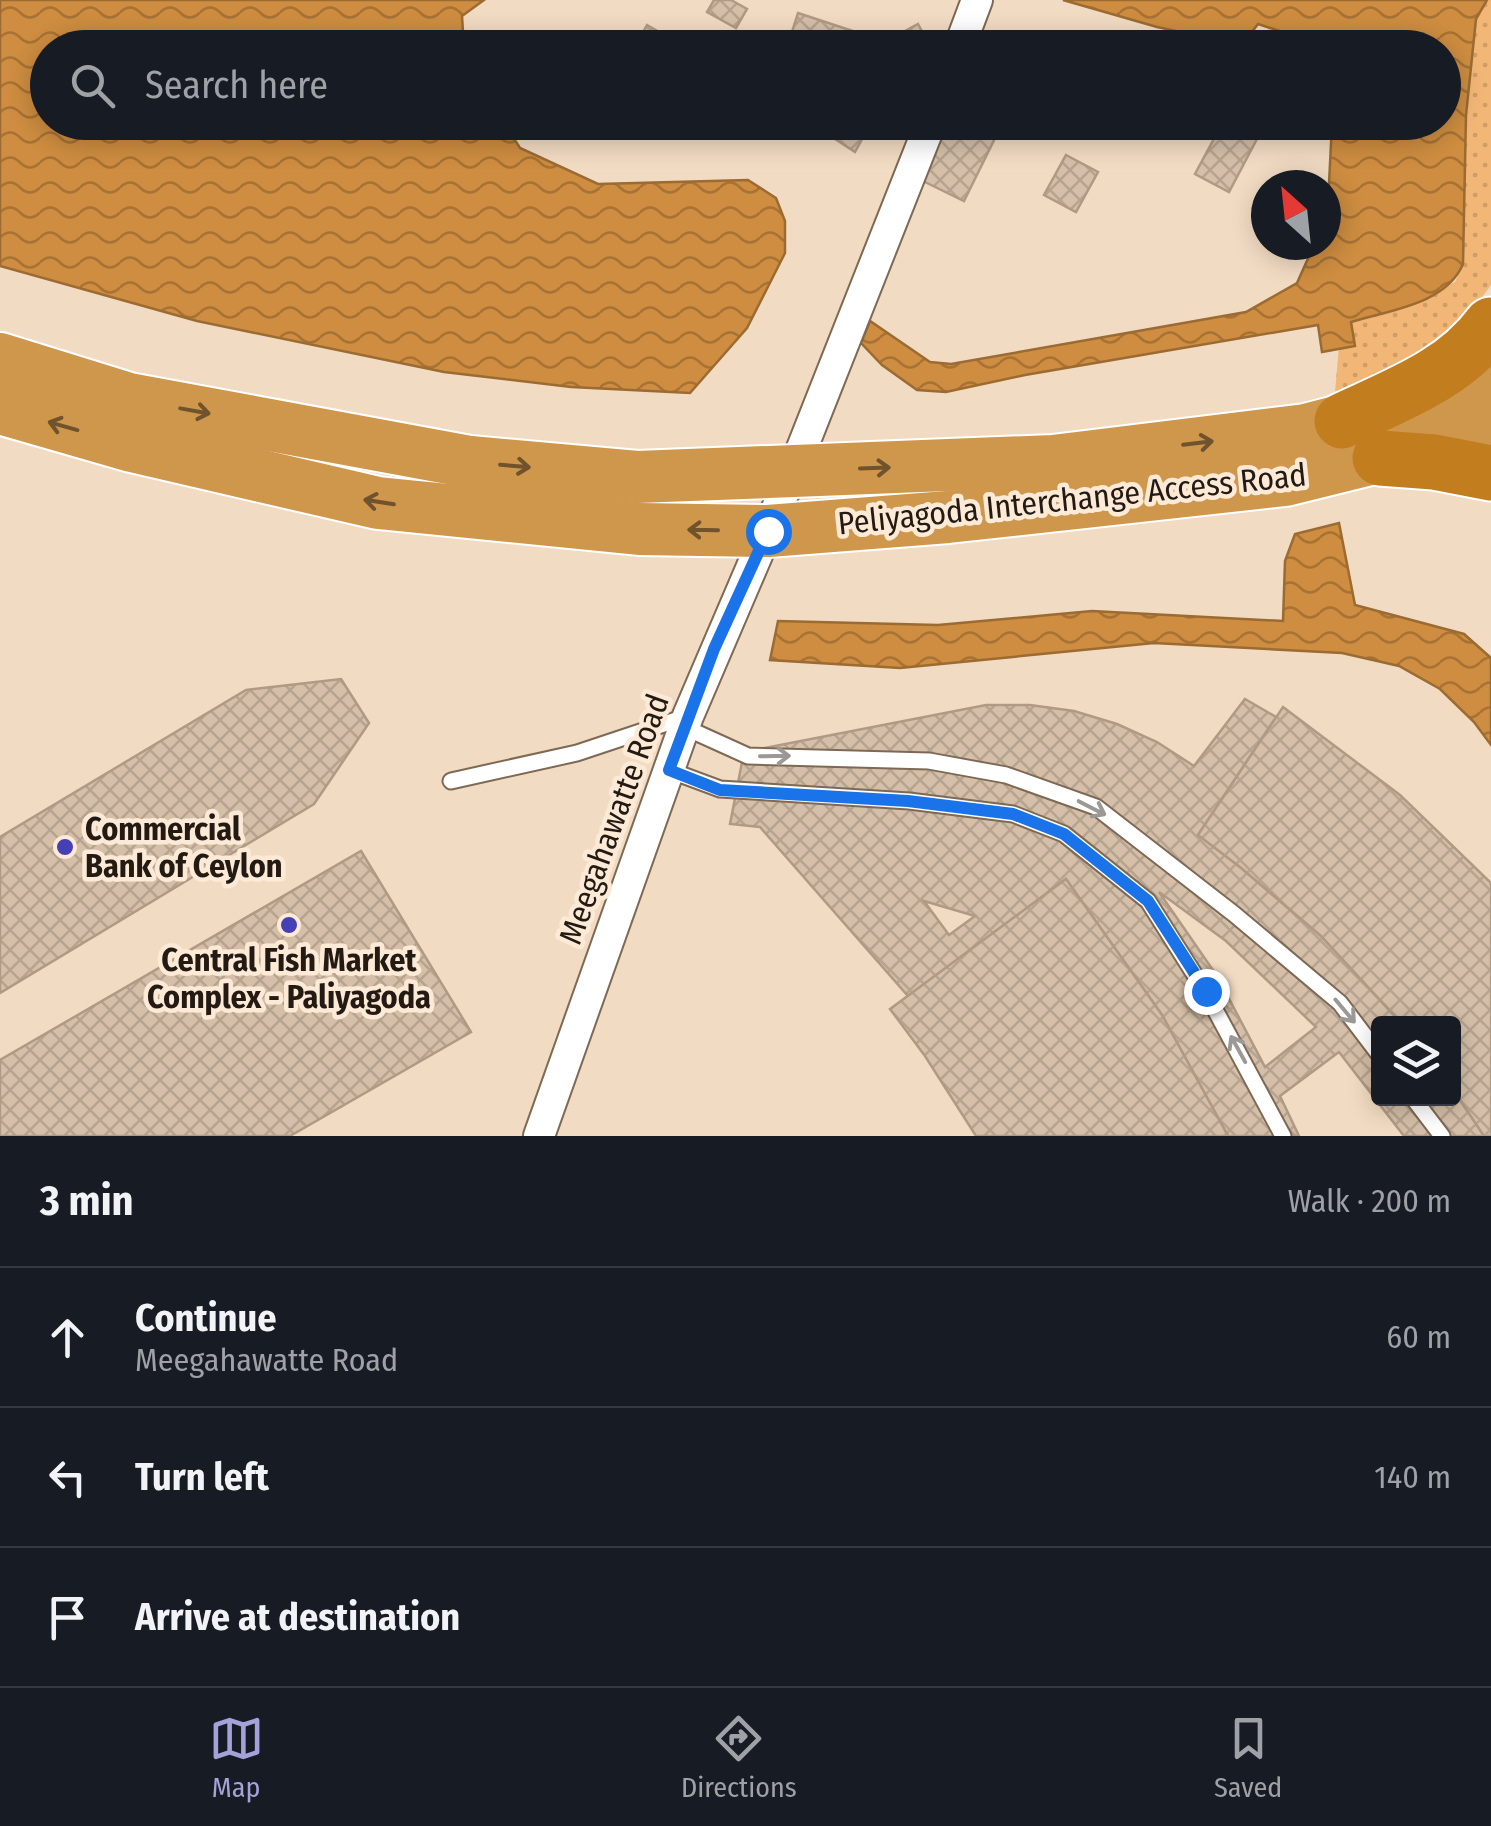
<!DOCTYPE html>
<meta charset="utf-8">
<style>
body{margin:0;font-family:"Fira Sans Condensed",sans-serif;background:#242831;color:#f1f3f6}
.controls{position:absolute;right:30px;bottom:30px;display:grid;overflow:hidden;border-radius:10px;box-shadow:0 5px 25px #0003}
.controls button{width:90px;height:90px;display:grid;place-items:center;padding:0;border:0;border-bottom:2px solid #363941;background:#171b24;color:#f1f3f6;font:50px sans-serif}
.compass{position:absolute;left:1251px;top:170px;width:90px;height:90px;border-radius:50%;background:#171b24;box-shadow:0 5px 25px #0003;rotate:333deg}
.stop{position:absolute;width:30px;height:30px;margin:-22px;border:8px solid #1a73e8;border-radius:50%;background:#fff}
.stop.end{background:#1a73e8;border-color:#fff;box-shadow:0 2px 10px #0008}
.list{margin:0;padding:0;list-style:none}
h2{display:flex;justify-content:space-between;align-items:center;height:130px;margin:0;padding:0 40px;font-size:42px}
h2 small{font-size:32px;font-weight:400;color:#9ea1a6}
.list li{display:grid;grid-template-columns:65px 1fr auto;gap:30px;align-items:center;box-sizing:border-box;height:140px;padding:0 40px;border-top:2px solid #363941}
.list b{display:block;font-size:38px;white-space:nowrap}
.list p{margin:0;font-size:32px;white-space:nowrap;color:#9ea1a6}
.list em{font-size:32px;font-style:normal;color:#9ea1a6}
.icon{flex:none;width:55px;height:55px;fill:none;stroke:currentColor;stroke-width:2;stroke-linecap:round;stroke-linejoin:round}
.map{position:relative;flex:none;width:1491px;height:1136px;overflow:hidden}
.search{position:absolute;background:#171b24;box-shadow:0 5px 25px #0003;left:30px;right:30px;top:30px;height:110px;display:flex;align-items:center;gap:25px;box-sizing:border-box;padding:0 35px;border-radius:55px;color:#9ea1a6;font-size:38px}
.sheet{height:550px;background:#171b24}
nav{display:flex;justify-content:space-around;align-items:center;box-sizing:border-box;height:140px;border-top:2px solid #363941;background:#171b24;font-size:28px;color:#9ea1a6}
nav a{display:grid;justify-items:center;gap:5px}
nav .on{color:#a4a2d9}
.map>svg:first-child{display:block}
.grass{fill:url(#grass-dots)}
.water{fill:url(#water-waves);stroke:#9b6b32;stroke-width:2.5}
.building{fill:url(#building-cross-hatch);stroke:#b09a84;stroke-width:2.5;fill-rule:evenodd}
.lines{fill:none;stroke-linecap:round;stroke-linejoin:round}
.service-casing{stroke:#7d6954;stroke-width:19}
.minor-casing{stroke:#7d6954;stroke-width:34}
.trunk-casing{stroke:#fff;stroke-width:56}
.motorway-casing{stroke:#fff;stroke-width:59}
.service{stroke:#fff;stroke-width:15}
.minor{stroke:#fff;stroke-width:30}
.trunk{stroke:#ce974c;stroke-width:52}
.motorway{stroke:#c27d1f;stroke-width:55}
.oneway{stroke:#70532d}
.oneway2{stroke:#9c9895}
.route{stroke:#1a73e8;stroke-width:12}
.poi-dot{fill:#4540b6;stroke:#fce9d6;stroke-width:4}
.labels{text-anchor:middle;stroke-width:9;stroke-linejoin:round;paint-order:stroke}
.street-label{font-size:32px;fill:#231b13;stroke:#fce9d6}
.poi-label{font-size:32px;font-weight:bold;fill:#231b13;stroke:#fce9d6;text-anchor:start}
</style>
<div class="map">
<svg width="1491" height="1136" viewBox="0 0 1491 1136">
<defs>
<pattern id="grass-dots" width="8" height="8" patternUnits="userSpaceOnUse" patternTransform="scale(2.5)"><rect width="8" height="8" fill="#f2b777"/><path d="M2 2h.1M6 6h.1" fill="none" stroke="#cf9d66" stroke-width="1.8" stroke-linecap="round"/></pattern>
<pattern id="water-waves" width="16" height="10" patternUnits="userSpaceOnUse" patternTransform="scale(2.5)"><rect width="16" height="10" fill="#ce8d40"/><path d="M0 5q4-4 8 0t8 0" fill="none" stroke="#a77234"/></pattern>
<pattern id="building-cross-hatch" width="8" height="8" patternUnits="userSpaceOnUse" patternTransform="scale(2.5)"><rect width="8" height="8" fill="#d5bfa8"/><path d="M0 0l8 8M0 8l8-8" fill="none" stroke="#b7a490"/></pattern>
</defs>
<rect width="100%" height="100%" fill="#f2dbc3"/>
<path class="grass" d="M 1487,0 L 1491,0 L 1491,285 L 1467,318 L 1393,374 L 1335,392 L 1339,346 L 1351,322 L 1455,282 L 1463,264 L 1466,115 L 1476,19 Z"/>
<g class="water">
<path d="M 0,0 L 484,0 L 462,16 L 464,47 L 48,48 L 48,122 L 504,123 L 520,148 L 598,184 L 748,180 L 776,198 L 785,221 L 785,253 L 747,328 L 690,393 L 571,387 L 444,372 L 197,321 L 0,266 Z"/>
<path d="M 1063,0 L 1487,0 L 1476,19 L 1466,115 L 1463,264 C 1446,304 1390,310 1351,322 L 1355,346 L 1322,352 L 1318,325 L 1025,375 L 946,392 L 917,390 L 882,365 L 861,343 L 870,321 L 930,362 L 951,364 L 1246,312 L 1297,283 L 1314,245 L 1326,245 L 1332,123 L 1444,122 L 1444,48 L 1320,47 L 1319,44 L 1258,24 L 1242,45 L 1157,27 Z"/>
<path d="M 1339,523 L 1355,605 L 1464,634 L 1491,658 L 1491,745 L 1474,722 L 1440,689 L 1399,666 L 1342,653 L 1154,643 L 900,668 L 770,660 L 778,621 L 938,625 L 1092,611 L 1283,621 L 1285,561 L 1295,534 Z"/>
</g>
<g class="building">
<path d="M 714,0 L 731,0 L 747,9 L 736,28 L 707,12 Z"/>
<path d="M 798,13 L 856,32 L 851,48 L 821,48 L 790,38 Z"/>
<path d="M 918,24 L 931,48 L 874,48 Z"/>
<path d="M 647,25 L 673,40 L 669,48 L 635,47 Z"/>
<path d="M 1269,31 L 1313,48 L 1262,48 Z"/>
<path d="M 809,122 L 854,122 L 867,130 L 855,152 Z"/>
<path d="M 950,122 L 1003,122 L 964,201 L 921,180 Z"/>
<path d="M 1223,122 L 1232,122 L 1258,137 L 1229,192 L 1195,174 Z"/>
<path d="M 1066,155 L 1098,172 L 1076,212 L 1044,195 Z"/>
<path d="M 341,679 L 369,723 L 314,804 L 0,993 L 0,837 L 246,690 Z"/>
<path d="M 1245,699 L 1276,717 L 1198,835 L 1240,867 L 1321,936 L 1402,1024 L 1378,1024 L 1378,1098 L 1454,1098 L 1454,1091 L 1484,1136 L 1404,1136 L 1339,1052 L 1280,1096 L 1299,1136 L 1228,1136 L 1162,1015 L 1066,879 L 908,996 L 760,827 L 730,824 L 744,752 L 986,705 L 1030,705 L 1074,711 L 1117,724 L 1157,742 L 1194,766 ZM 1159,892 L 1226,941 L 1316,1027 L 1265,1067 L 1217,976 ZM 924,901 L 975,916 L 949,935 Z"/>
<path d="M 1283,707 L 1400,795 L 1491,883 L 1491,1136 L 1484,1136 L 1454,1091 L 1454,1024 L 1402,1024 L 1321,936 L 1240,867 L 1198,835 Z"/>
<path d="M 361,851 L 471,1032 L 290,1136 L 0,1136 L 0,1060 Z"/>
<path d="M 1066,879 L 1162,1015 L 1228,1136 L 976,1136 L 925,1056 L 890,1009 Z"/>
</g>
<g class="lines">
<defs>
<g id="service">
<path d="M 684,727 L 748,756 L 929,761 L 1006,775 L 1096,807 L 1234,914 L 1340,1003 L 1378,1053"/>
<path d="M 669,770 L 720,789 L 909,801 L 1013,814 L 1064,834 L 1148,901 L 1205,991 L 1283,1136"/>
<path d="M 451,781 L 577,753 L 688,716"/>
<path d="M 1413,1098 L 1442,1136"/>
</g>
<g id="minor">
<path d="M 959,48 L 977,0"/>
<path d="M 539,1136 L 688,716 L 793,471 L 931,122"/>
</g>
<g id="trunk">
<path d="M 0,359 L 129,399 L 470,462 L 637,477 L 1053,461 L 1306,430 L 1491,382"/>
<path d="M 0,408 L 132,446 L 378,503 L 639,529 L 768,531 L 948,517 L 1285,480 L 1491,429"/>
</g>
<g id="motorway">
<path d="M 1342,421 C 1397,395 1454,375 1491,325"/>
<path d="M 1380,458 L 1434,462 L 1491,473"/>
</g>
</defs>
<use href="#service" class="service-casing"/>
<use href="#minor" class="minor-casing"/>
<use href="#trunk" class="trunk-casing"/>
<use href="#motorway" class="motorway-casing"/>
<use href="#service" class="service"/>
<use href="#minor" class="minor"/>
<use href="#trunk" class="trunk"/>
<use href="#motorway" class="motorway"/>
</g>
<defs><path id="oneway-shaft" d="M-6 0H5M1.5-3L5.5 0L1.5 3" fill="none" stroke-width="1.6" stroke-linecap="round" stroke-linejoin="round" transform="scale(2.5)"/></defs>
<g class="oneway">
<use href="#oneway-shaft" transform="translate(195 411) rotate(10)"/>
<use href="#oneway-shaft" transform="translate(63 426) rotate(-164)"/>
<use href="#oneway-shaft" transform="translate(1198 443) rotate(-7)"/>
<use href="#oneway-shaft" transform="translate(515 466) rotate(5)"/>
<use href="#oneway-shaft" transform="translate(875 468) rotate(-2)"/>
<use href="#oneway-shaft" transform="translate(379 502) rotate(-171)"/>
<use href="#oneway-shaft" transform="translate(703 530) rotate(-179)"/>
</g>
<g class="oneway2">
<use href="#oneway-shaft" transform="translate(775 756) rotate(-1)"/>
<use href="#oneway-shaft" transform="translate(1092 808) rotate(27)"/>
<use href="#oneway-shaft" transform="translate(1345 1011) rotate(50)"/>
<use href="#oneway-shaft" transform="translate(1238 1049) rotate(-119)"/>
</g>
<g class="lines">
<path class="route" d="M 768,531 L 714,649 L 669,770 L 720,790 L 908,801 L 1013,814 L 1064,834 L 1148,901 L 1206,991"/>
</g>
<g class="poi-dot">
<circle cx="65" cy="847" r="10"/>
<circle cx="289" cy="925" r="10"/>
</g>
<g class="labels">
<g class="street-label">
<text transform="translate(1072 499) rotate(-6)" y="11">Peliyagoda Interchange Access Road</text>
<text transform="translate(614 819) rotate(-70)" y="11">Meegahawatte Road</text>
</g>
<g class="poi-label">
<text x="85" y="840">Commercial<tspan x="85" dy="37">Bank of Ceylon</tspan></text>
<text x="289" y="971" text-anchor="middle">Central Fish Market<tspan x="289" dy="37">Complex - Paliyagoda</tspan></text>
</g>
</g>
</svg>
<div class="controls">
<button><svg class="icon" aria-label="layers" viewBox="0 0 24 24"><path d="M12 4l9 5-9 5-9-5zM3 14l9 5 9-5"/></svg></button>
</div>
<svg class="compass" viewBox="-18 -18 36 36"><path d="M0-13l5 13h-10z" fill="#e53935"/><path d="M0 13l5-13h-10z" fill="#9ea1a6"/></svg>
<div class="stop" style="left:768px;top:531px"></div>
<div class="stop end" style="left:1206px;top:991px"></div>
<div class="search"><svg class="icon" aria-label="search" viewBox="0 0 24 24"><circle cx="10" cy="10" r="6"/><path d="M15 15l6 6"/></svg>Search here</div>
</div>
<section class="sheet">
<h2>3 min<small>Walk · 200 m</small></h2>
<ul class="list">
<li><svg class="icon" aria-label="ahead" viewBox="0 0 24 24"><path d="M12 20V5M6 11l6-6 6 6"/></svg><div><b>Continue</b><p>Meegahawatte Road</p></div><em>60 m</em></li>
<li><svg class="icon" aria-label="left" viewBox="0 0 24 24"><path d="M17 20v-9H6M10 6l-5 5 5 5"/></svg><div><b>Turn left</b></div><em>140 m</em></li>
<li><svg class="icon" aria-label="arrive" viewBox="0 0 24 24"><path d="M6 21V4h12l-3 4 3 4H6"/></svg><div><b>Arrive at destination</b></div></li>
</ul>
</section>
<nav>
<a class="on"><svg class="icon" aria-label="map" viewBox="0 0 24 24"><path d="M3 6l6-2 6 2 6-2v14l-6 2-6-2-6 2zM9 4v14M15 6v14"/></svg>Map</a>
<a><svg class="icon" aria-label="directions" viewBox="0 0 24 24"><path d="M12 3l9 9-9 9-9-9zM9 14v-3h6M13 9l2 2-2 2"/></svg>Directions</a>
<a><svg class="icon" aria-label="saved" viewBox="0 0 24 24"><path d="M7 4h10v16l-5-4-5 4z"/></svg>Saved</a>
</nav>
